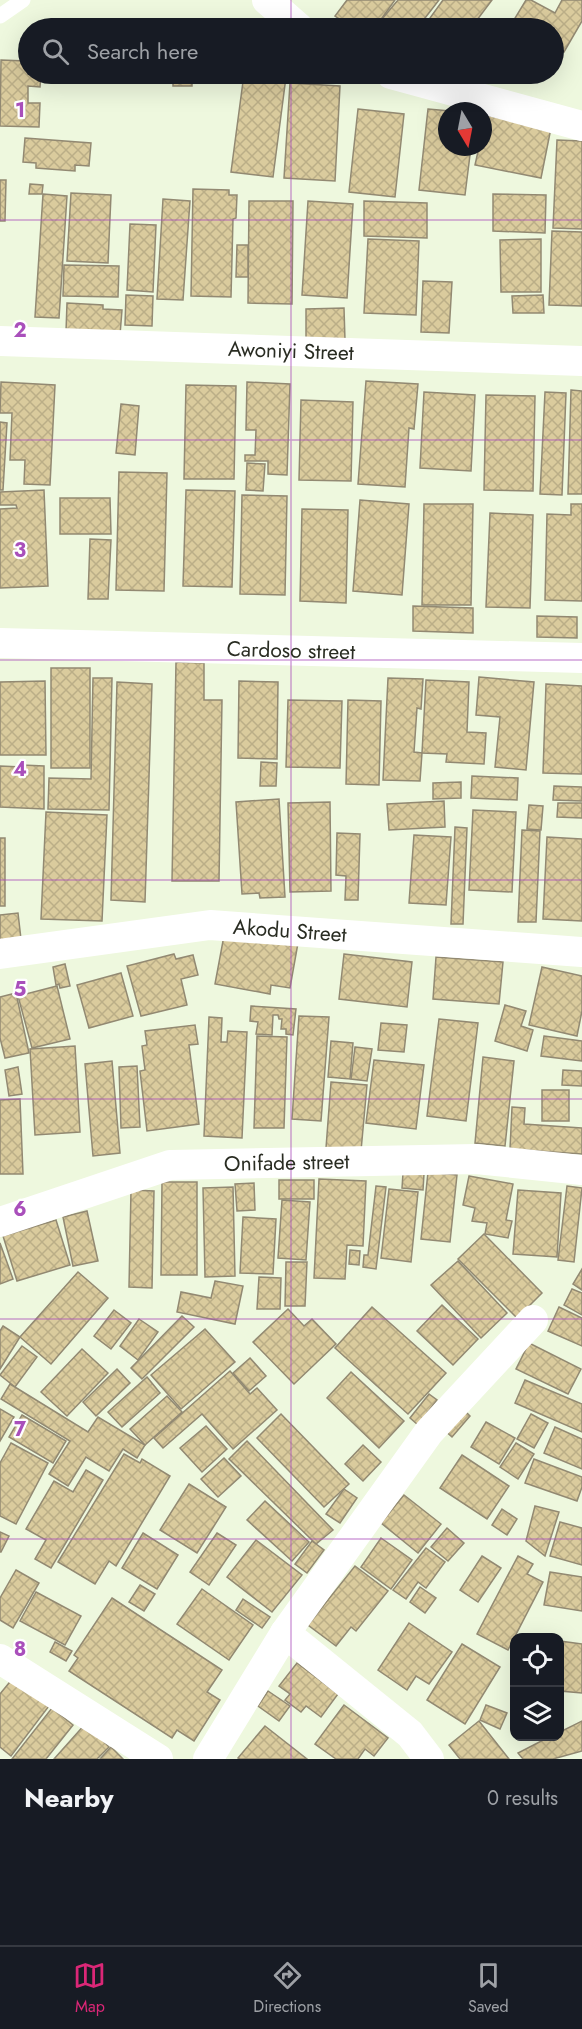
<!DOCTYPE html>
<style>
body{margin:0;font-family:Jost,sans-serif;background:#20242c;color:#f1f3f6}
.controls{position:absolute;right:18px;bottom:18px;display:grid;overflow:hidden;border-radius:12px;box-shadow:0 6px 24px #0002}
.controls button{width:54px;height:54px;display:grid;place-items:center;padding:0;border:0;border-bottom:2px solid #363941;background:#171b24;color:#f1f3f6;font:30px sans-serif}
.compass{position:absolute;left:438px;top:102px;width:54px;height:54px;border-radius:50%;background:#171b24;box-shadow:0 6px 24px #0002;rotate:170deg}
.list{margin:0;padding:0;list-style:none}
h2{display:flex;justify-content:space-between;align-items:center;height:78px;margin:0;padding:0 24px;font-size:26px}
h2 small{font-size:20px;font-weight:400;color:#9ea1a6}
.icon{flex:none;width:33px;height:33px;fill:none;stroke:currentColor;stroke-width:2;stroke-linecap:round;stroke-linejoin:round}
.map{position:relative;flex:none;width:582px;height:1759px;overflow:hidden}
.search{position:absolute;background:#171b24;box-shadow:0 6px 24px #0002;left:18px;right:18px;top:18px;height:66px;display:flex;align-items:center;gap:15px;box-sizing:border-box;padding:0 21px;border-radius:33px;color:#9ea1a6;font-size:22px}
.sheet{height:186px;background:#171b24}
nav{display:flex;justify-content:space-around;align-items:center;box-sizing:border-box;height:84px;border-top:2px solid #363941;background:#171b24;font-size:16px;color:#9ea1a6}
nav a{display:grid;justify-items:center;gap:3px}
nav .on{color:#db2777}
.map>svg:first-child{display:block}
.building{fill:url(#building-cross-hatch);stroke:#928972;stroke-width:1.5}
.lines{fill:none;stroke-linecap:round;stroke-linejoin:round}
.service{stroke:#fff;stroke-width:15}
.minor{stroke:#fff;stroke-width:30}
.grid{fill:none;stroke:#a94fbb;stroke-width:1.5;stroke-opacity:0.55}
.labels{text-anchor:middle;stroke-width:4.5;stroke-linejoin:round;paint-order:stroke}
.street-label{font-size:21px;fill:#292c22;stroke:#fff}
.grid-label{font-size:20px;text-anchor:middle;font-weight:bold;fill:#a94fbb;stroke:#fff;stroke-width:4.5;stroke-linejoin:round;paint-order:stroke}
</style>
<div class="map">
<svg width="582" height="1759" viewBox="0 0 582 1759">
<defs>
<pattern id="building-cross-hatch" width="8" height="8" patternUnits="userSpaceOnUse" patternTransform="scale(1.5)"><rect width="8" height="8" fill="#dacb9d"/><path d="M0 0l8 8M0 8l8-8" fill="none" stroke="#bbae87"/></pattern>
</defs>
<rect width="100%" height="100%" fill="#eef8de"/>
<g class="building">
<path d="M 347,0 L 395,0 L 377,25 L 371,21 L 366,28 L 353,28 L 335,16 Z"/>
<path d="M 398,0 L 439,0 L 425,18 L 435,26 L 433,28 L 381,28 L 377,25 Z"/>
<path d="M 443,0 L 492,0 L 471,28 L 445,28 L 430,18 Z"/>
<path d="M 526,0 L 531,0 L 555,13 L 562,0 L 582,0 L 582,21 L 564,52 L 554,47 L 554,28 L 509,28 Z"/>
<path d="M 1,60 L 26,61 L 26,64 L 28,64 L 28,74 L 41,74 L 40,87 L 28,86 L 28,103 L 40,103 L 39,127 L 0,126 Z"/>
<path d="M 112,74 L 192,74 L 192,86 L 173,86 L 173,80 L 112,82 Z"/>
<path d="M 244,74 L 286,77 L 273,177 L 231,172 Z"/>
<path d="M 290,83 L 340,86 L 335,181 L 284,178 Z"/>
<path d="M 358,109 L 404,114 L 395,197 L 349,192 Z"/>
<path d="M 428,109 L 450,111 L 447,111 L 447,147 L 471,147 L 465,195 L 419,190 Z"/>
<path d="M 485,115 L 551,128 L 541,178 L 475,165 L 479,147 L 483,147 Z"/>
<path d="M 25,138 L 91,143 L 89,166 L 75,165 L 75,171 L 36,168 L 36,163 L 23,162 Z"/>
<path d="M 557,140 L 582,141 L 582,229 L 553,228 Z"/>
<path d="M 0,180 L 6,180 L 5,221 L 0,221 Z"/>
<path d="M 30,184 L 43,185 L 42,194 L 29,194 Z"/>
<path d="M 193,189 L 229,190 L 229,195 L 237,195 L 236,218 L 233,219 L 231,297 L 191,296 Z"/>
<path d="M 71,193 L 111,195 L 108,263 L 67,261 Z"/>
<path d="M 43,194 L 67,196 L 59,318 L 35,317 Z"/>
<path d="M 493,194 L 546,195 L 545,233 L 493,231 Z"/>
<path d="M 163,199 L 190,201 L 183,300 L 157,299 Z"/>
<path d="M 249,201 L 293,201 L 292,304 L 248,303 Z"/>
<path d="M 308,201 L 353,204 L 347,298 L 302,295 Z"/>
<path d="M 364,201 L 427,203 L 427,238 L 364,236 Z"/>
<path d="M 130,224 L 156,225 L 153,292 L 127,290 Z"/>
<path d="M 552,231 L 582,232 L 582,306 L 549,305 Z"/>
<path d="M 368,239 L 419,241 L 416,315 L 364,313 Z"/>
<path d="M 541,239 L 541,292 L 501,292 L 500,240 Z"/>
<path d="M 237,245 L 248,245 L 248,277 L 236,277 Z"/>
<path d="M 64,265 L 119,266 L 118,297 L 63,296 Z"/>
<path d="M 423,281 L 452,282 L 449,333 L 421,332 Z"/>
<path d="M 126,295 L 153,296 L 152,326 L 125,325 Z"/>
<path d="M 543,295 L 544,313 L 513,313 L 512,296 Z"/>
<path d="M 67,303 L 103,305 L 103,309 L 122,310 L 120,335 L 66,332 Z"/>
<path d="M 344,308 L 345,340 L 306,341 L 306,309 Z"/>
<path d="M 366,381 L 418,384 L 414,429 L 409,428 L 405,487 L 358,484 Z"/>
<path d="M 1,382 L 55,385 L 50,485 L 24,484 L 25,460 L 10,460 L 12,413 L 0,413 Z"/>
<path d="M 247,382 L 290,384 L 287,475 L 268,474 L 268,461 L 245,461 L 245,455 L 255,455 L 256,430 L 246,430 Z"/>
<path d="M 186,385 L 236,386 L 234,479 L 184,479 Z"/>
<path d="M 571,390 L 582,391 L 582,494 L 568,494 Z"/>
<path d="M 424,392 L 475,395 L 471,471 L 420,468 Z"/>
<path d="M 545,392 L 566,393 L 562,495 L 540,494 Z"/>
<path d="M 486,395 L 535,396 L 533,491 L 484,490 Z"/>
<path d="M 301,400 L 353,402 L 351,481 L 299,480 Z"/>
<path d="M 121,404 L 139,406 L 135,455 L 116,453 Z"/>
<path d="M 0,422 L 7,423 L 3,490 L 0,490 Z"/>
<path d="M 247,463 L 265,464 L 263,491 L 246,490 Z"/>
<path d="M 119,472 L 167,473 L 164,591 L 116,590 Z"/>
<path d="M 44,490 L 48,586 L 0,588 L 0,509 L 17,508 L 16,505 L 0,505 L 0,492 Z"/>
<path d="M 186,490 L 235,491 L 232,587 L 183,586 Z"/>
<path d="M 242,495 L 287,496 L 285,595 L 240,594 Z"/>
<path d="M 60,498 L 110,498 L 111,534 L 60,534 Z"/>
<path d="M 360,500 L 409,504 L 402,595 L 353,591 Z"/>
<path d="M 424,504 L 473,504 L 471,605 L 422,605 Z"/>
<path d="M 571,504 L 582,504 L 582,601 L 545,600 L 547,514 L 571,515 Z"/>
<path d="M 302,509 L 348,510 L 346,603 L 300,601 Z"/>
<path d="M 490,513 L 533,515 L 530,608 L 486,607 Z"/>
<path d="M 90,539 L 111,540 L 108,599 L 88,599 Z"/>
<path d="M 413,606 L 473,608 L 473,633 L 413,631 Z"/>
<path d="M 537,616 L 577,617 L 577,638 L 537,637 Z"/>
<path d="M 176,662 L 204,663 L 204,700 L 222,700 L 219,881 L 172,881 Z"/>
<rect x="51" y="668" width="39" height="100"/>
<path d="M 479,677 L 534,682 L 526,770 L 495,767 L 500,717 L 476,715 Z"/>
<path d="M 93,678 L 112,678 L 109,810 L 48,809 L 49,778 L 91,779 Z"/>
<path d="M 388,678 L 423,679 L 421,709 L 417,708 L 414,752 L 422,753 L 420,781 L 383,780 Z"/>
<path d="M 426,680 L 469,682 L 467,732 L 486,733 L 484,764 L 446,762 L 447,754 L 422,753 Z"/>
<path d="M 45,681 L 46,755 L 0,755 L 0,682 Z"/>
<path d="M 239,681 L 278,682 L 277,759 L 238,758 Z"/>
<path d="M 117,682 L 152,684 L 145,902 L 111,900 Z"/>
<path d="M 546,684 L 582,686 L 582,774 L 543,773 Z"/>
<path d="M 288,700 L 342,701 L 340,768 L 286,767 Z"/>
<path d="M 348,700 L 381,701 L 379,785 L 346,784 Z"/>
<path d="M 261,762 L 277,763 L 276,786 L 260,786 Z"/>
<path d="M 22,765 L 44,766 L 44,809 L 0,807 L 0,766 L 22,767 Z"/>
<path d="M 472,776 L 518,778 L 517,800 L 471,798 Z"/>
<path d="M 461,782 L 461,798 L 433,799 L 433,783 Z"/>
<path d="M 554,786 L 582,787 L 582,801 L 553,800 Z"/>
<path d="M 279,799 L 285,897 L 260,898 L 259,893 L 242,894 L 236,802 Z"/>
<path d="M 444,801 L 445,827 L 389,830 L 387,804 Z"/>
<path d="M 330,802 L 331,891 L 290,892 L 288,803 Z"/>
<path d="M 558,803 L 582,803 L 582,818 L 557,817 Z"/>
<path d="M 529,805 L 543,806 L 541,830 L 527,829 Z"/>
<path d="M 473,810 L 516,812 L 512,892 L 469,890 Z"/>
<path d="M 46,812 L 107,815 L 102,921 L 41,919 Z"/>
<path d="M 455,827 L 467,828 L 463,924 L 451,924 Z"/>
<path d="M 522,830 L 540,831 L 536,922 L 518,922 Z"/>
<path d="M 337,833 L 360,834 L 358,900 L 345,900 L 346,876 L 336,875 Z"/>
<path d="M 414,835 L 451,837 L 446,905 L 409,903 Z"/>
<path d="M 547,837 L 582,839 L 582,921 L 543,919 Z"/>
<rect x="0" y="838" width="5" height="68"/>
<path d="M 18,913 L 21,939 L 0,941 L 0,915 Z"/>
<path d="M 225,930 L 298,943 L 290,988 L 271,985 L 270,994 L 215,984 Z"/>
<path d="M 174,954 L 176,959 L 193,955 L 198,975 L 181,979 L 187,1005 L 141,1016 L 127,966 Z"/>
<path d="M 344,954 L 412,962 L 407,1007 L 339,999 Z"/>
<path d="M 436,957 L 503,962 L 499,1004 L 433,999 Z"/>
<path d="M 65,964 L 70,986 L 60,988 L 59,984 L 56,985 L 53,967 Z"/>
<path d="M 542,967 L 582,976 L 582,1011 L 577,1036 L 529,1025 Z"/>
<path d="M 121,973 L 133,1016 L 89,1028 L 77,985 Z"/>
<path d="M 57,986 L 70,1039 L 32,1048 L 18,996 Z"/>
<path d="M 16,993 L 29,1053 L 5,1058 L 0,1038 L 0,997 Z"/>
<path d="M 505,1005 L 526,1011 L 521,1026 L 533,1030 L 527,1051 L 495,1041 Z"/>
<path d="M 251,1006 L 296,1009 L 293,1035 L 286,1034 L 286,1029 L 281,1029 L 282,1019 L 279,1019 L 278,1015 L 273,1015 L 272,1035 L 256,1034 L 258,1022 L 250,1021 Z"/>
<path d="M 299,1016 L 329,1017 L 321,1121 L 292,1119 Z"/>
<path d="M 209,1017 L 222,1018 L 221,1042 L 227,1042 L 228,1031 L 247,1032 L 242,1138 L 204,1136 Z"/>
<path d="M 439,1019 L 478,1023 L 466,1121 L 427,1116 Z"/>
<path d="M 381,1023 L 407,1025 L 404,1052 L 378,1050 Z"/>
<path d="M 195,1025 L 198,1044 L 189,1045 L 199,1124 L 147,1131 L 140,1071 L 145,1070 L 142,1046 L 147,1045 L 145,1031 Z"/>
<path d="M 257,1036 L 287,1037 L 284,1128 L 254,1128 Z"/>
<path d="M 544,1036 L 582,1041 L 582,1061 L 541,1056 Z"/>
<path d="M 331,1041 L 353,1043 L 350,1079 L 328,1077 Z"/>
<path d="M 75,1046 L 80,1132 L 35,1135 L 30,1049 Z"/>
<path d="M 355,1047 L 372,1049 L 367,1081 L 351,1079 Z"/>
<path d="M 483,1057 L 514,1061 L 505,1146 L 475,1143 Z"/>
<path d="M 374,1060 L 424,1065 L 416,1129 L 366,1123 Z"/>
<path d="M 112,1061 L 120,1153 L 93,1156 L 85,1064 Z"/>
<path d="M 137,1066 L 140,1127 L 121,1128 L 119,1067 Z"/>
<path d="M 18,1067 L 22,1094 L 9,1096 L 5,1070 Z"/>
<path d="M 563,1070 L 582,1071 L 582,1086 L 562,1085 Z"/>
<path d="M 331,1082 L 367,1085 L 361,1151 L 326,1148 Z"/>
<rect x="542" y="1090" width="27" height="31"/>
<path d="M 20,1099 L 23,1174 L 0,1174 L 0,1100 Z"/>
<path d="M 512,1107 L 525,1108 L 524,1124 L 582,1128 L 582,1154 L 510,1149 Z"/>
<path d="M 428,1172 L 457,1175 L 450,1242 L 421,1239 Z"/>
<path d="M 403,1173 L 424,1174 L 423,1190 L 402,1188 Z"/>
<path d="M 469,1176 L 513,1184 L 506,1220 L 512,1221 L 508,1238 L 485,1234 L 487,1223 L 472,1221 L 475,1208 L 463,1205 Z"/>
<path d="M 319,1179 L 366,1181 L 363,1246 L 347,1245 L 345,1279 L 314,1278 Z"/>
<rect x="279" y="1180" width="35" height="19"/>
<path d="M 162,1182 L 197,1182 L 197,1275 L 161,1275 Z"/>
<path d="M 254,1183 L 255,1210 L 237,1211 L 235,1184 Z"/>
<path d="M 376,1186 L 386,1187 L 376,1269 L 363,1267 L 364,1255 L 368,1255 Z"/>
<path d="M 567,1186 L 582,1188 L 574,1262 L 558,1260 Z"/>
<path d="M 233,1187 L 235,1276 L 205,1277 L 203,1188 Z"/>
<path d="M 389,1189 L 418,1192 L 411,1262 L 381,1258 Z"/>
<path d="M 131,1190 L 154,1191 L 152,1288 L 129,1287 Z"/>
<path d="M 518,1190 L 561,1193 L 557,1257 L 513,1254 Z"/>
<path d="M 282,1200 L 310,1202 L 306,1260 L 278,1258 Z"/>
<path d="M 87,1211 L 98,1261 L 73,1266 L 63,1217 Z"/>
<path d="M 243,1217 L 276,1219 L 273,1274 L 240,1273 Z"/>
<path d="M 56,1220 L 70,1265 L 17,1281 L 3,1236 Z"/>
<path d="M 484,1234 L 542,1293 L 517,1318 L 458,1259 Z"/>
<path d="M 0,1243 L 13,1279 L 0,1284 Z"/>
<path d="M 350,1250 L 360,1251 L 359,1265 L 349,1264 Z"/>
<path d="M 458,1261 L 507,1313 L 481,1338 L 431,1285 Z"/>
<path d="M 286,1262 L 307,1262 L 305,1306 L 285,1306 Z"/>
<path d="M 582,1269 L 582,1290 L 573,1284 Z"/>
<path d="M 78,1272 L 108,1298 L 51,1364 L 20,1337 Z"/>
<path d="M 259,1277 L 281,1278 L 280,1309 L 257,1309 Z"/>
<path d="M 215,1281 L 243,1286 L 235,1324 L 177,1312 L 181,1292 L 211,1298 Z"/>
<path d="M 572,1289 L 582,1293 L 582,1315 L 564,1305 Z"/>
<path d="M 442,1305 L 478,1339 L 453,1365 L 417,1331 Z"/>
<path d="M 372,1307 L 446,1373 L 408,1414 L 335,1348 Z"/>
<path d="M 559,1307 L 582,1318 L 582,1346 L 548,1331 Z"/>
<path d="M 288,1309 L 304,1326 L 312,1319 L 336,1344 L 294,1384 L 253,1342 Z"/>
<path d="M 114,1310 L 131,1323 L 111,1349 L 94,1336 Z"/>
<path d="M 182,1316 L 194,1327 L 142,1379 L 131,1368 Z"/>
<path d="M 139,1319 L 158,1332 L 138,1360 L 120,1346 Z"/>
<path d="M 3,1326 L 20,1337 L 0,1369 L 0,1331 Z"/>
<path d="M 205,1329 L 235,1362 L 181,1409 L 151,1375 Z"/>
<path d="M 529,1343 L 581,1369 L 568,1394 L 516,1369 Z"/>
<path d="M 22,1346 L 37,1357 L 15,1387 L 0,1375 Z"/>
<path d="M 82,1349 L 108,1373 L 67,1416 L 41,1392 Z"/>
<path d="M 250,1358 L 266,1376 L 249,1391 L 233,1373 Z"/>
<path d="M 117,1369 L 130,1383 L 96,1416 L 83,1402 Z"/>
<path d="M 230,1371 L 250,1394 L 257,1388 L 277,1410 L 233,1449 L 202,1414 L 163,1448 L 154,1438 Z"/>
<path d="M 351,1372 L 404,1421 L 379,1448 L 327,1398 Z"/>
<path d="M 147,1377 L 160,1393 L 122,1427 L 108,1412 Z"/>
<path d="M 525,1380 L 582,1404 L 582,1432 L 515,1403 Z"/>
<path d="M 10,1384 L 88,1432 L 98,1417 L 145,1445 L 137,1458 L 123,1449 L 109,1471 L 86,1457 L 68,1486 L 49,1474 L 70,1441 L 1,1399 Z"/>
<path d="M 429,1394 L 437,1400 L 418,1425 L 410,1418 Z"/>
<path d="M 167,1396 L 182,1412 L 145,1445 L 130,1429 Z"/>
<path d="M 462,1408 L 470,1416 L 452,1437 L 443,1429 Z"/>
<path d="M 0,1409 L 14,1417 L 0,1441 Z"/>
<path d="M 281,1414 L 349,1484 L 324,1507 L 257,1438 Z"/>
<path d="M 531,1414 L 548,1423 L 534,1448 L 517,1439 Z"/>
<path d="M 22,1415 L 66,1441 L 53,1463 L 9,1437 Z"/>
<path d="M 486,1422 L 515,1438 L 499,1464 L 471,1447 Z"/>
<path d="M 206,1426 L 227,1449 L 202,1472 L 180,1448 Z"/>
<path d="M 555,1427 L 582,1439 L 582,1469 L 544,1453 Z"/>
<path d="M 247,1441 L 333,1530 L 316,1544 L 229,1459 Z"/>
<path d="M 11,1443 L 48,1463 L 16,1524 L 0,1516 L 0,1463 Z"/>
<path d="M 516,1443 L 534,1454 L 518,1479 L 500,1467 Z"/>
<path d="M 363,1445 L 381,1462 L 363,1481 L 345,1464 Z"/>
<path d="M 124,1454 L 140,1463 L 142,1459 L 170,1476 L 116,1566 L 109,1561 L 95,1584 L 58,1562 Z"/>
<path d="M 462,1455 L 509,1486 L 487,1519 L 440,1488 Z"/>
<path d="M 224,1458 L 241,1476 L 218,1497 L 201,1479 Z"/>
<path d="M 534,1459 L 582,1477 L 582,1487 L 577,1501 L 525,1483 Z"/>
<path d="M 86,1470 L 103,1480 L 51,1568 L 35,1559 L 46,1540 L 26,1529 L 54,1481 L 73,1492 Z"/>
<path d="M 189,1484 L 226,1507 L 197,1553 L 160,1530 Z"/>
<path d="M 344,1489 L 357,1498 L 340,1523 L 326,1514 Z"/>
<path d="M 404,1495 L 441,1524 L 418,1553 L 381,1523 Z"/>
<path d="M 265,1501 L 309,1542 L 292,1561 L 247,1520 Z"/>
<path d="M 535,1506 L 559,1512 L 545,1556 L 526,1541 Z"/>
<path d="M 502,1509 L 517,1519 L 507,1535 L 492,1525 Z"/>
<path d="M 560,1522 L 582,1528 L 582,1565 L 550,1556 Z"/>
<path d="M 447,1528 L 464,1543 L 448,1561 L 431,1547 Z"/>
<path d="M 0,1532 L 9,1536 L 1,1552 L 0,1552 Z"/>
<path d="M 143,1533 L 178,1555 L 157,1589 L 122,1568 Z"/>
<path d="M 217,1533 L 236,1545 L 209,1585 L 190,1572 Z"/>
<path d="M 381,1538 L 412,1560 L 391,1589 L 361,1567 Z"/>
<path d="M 256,1540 L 302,1575 L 272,1612 L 227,1577 Z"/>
<path d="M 312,1541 L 324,1550 L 307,1573 L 295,1564 Z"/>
<path d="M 426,1548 L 445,1562 L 426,1588 L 418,1582 L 406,1599 L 393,1590 Z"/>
<path d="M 482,1556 L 501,1568 L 478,1602 L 460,1590 Z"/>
<path d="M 518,1556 L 533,1564 L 527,1574 L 543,1582 L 508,1650 L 477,1634 Z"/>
<path d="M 355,1566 L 388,1591 L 356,1631 L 351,1627 L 336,1646 L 308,1625 Z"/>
<path d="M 16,1570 L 39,1583 L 13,1628 L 0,1620 L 0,1598 Z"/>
<path d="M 550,1572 L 582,1577 L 582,1611 L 544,1605 Z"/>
<path d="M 140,1585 L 155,1594 L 144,1611 L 129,1602 Z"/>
<path d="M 420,1587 L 436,1598 L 425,1613 L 410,1602 Z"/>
<path d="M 202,1589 L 253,1625 L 229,1660 L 177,1624 Z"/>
<path d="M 36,1592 L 81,1616 L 65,1645 L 20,1621 Z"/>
<path d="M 112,1598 L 222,1670 L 207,1692 L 220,1700 L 194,1741 L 177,1730 L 172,1738 L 69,1671 L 78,1658 L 74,1655 Z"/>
<path d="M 243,1599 L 270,1617 L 262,1628 L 236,1610 Z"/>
<path d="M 409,1623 L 452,1652 L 429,1684 L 416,1676 L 407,1690 L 378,1670 Z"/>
<path d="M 560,1641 L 582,1644 L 582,1693 L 560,1691 Z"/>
<path d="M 55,1642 L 72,1651 L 66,1661 L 50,1652 Z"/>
<path d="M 462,1644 L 500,1667 L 465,1724 L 427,1700 Z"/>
<path d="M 297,1663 L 338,1694 L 321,1717 L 306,1706 L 301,1712 L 285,1700 L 290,1694 L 279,1686 Z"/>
<path d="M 13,1678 L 49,1706 L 11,1756 L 0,1747 L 0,1694 Z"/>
<path d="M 268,1691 L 290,1706 L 279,1721 L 258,1706 Z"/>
<path d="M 344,1705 L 388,1738 L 374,1756 L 365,1749 L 358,1759 L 336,1759 L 315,1744 Z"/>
<path d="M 486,1705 L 507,1713 L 500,1729 L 480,1720 Z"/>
<path d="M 52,1708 L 73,1725 L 46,1759 L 12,1759 Z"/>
<path d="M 479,1721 L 509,1759 L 460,1759 L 449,1745 Z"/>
<path d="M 582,1721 L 582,1751 L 553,1759 L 523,1759 L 518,1753 L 551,1736 L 560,1736 L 560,1732 Z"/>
<path d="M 86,1723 L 109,1747 L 97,1759 L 54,1759 Z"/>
<path d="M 265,1726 L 307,1759 L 240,1759 L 238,1758 Z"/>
<path d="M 111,1747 L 123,1759 L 100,1759 Z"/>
</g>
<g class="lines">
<path class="service" d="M 0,16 L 23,0"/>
<g class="minor">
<path d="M 267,0 L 299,28"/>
<path d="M 391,74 L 582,126"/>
<path id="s1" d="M 0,341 L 582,361"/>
<path id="s2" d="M 0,643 L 582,658"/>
<path id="s3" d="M 0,954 L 210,925 L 582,952"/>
<path id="s4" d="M 0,1222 L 170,1165 L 476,1159 L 582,1170"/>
<path d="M 285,1633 L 410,1734 L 429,1759"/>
<path d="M 0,1659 L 158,1759"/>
<path d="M 208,1759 L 285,1633 L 429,1432 L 533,1320"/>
</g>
</g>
<path class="grid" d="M 291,0 L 291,28M 291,74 L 291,1759M 0,220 L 582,220M 0,440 L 582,440M 0,660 L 582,660M 0,880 L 582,880M 0,1099 L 582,1099M 0,1319 L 582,1319M 0,1539 L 582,1539"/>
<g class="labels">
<g class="street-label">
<text dy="7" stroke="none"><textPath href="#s1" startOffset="291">Awoniyi Street</textPath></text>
<text dy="7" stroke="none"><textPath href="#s2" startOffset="291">Cardoso street</textPath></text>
<text dy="7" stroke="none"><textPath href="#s3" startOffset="292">Akodu Street</textPath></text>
<text dy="7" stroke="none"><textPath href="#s4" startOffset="296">Onifade street</textPath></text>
</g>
</g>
<g class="grid-label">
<text x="20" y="117">1</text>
<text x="20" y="337">2</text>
<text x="20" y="557">3</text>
<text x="20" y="776">4</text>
<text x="20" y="996">5</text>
<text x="20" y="1216">6</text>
<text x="20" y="1436">7</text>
<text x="20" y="1656">8</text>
</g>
</svg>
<div class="controls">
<button><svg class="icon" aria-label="locate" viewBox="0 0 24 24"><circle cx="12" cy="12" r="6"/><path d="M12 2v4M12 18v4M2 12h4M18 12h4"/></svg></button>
<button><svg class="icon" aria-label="layers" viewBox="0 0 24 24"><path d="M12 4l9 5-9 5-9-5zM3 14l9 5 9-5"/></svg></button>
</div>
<svg class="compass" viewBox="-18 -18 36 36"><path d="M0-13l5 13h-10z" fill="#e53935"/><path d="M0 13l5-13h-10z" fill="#9ea1a6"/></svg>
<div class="search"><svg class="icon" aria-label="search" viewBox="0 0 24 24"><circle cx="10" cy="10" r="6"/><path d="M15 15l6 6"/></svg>Search here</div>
</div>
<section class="sheet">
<h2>Nearby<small>0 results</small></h2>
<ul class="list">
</ul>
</section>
<nav>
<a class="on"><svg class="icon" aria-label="map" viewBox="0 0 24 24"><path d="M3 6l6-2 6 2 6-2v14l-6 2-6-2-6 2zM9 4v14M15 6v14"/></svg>Map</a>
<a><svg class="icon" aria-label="directions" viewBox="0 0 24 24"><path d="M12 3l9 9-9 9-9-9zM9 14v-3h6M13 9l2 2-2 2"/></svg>Directions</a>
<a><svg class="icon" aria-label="saved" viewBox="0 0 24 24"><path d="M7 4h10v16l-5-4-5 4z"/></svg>Saved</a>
</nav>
